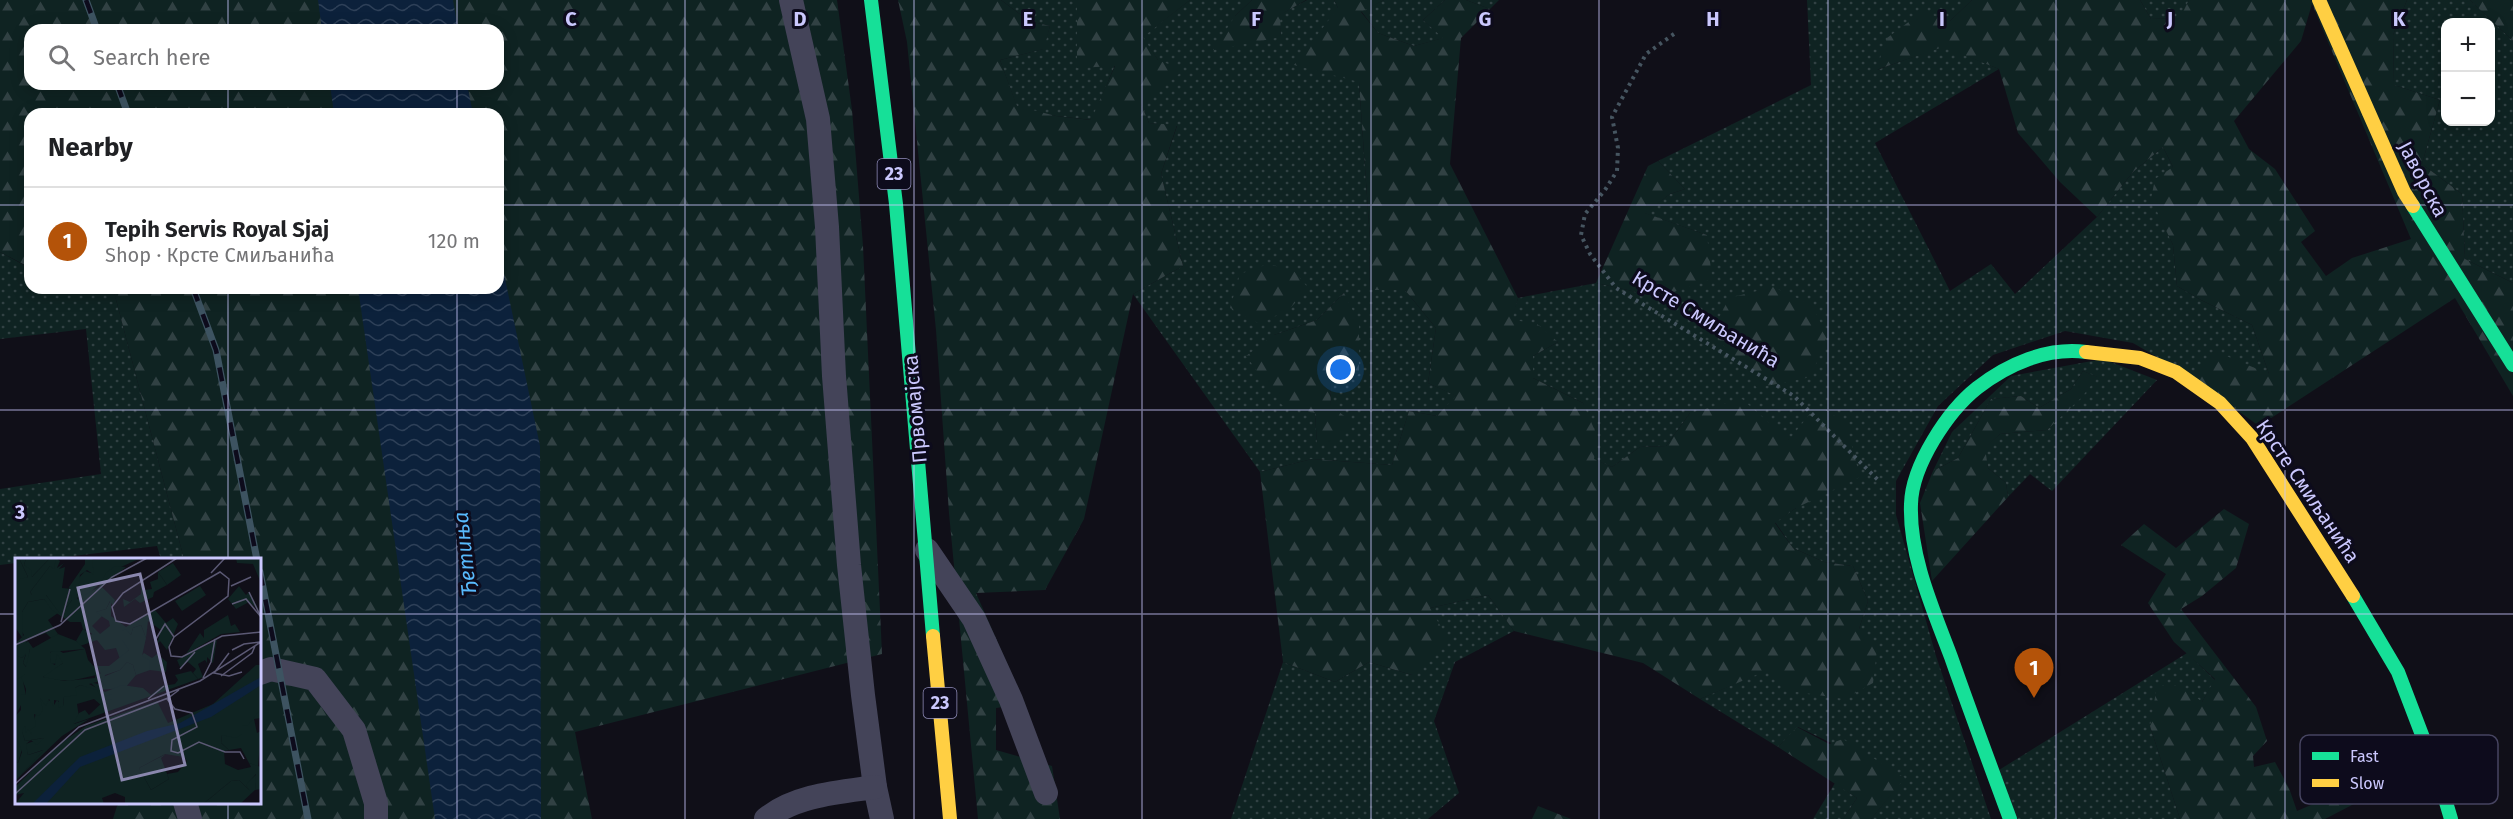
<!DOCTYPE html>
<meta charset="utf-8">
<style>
body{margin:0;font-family:"Fira Sans",sans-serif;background:#f6f6f6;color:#202124}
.controls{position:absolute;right:18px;top:18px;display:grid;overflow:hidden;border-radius:12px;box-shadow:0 3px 15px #0003}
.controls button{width:54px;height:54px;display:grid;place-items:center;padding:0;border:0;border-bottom:2px solid #e0e0e0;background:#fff;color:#202124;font:30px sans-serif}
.you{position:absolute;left:1341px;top:370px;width:21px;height:21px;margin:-15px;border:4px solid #fff;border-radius:50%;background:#1a73e8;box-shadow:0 0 0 9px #1a73e833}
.badge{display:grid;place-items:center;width:39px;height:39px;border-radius:50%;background:#b45309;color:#fff;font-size:20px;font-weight:700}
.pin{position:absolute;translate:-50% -50px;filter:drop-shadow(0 2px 3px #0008)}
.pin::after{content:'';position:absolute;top:32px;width:21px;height:18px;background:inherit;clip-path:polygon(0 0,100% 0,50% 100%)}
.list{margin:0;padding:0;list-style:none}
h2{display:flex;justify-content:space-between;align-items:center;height:78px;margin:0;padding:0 24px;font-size:26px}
h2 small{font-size:20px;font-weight:400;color:#757577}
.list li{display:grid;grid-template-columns:39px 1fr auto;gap:18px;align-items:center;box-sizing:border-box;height:108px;padding:0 24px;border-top:2px solid #e0e0e0}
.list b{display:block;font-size:22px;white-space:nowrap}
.list p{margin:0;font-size:20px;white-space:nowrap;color:#757577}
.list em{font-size:20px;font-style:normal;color:#757577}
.icon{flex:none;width:33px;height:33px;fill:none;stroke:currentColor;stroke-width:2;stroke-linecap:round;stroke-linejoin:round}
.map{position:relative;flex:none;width:2513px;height:819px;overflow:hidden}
.search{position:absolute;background:#fff;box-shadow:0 3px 15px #0003;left:24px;top:24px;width:480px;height:66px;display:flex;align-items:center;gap:15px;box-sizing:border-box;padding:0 21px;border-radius:18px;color:#757577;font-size:22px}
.panel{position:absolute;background:#fff;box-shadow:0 3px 15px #0003;left:24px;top:108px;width:480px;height:186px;border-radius:18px}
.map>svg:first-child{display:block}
.grass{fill:url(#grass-dots);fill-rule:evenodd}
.forest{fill:url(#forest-firs);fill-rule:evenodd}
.water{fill:url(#water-waves)}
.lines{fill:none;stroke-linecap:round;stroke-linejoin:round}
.path{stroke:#465560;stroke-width:4;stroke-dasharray:3 4.5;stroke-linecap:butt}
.lane{stroke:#444459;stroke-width:24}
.fast{stroke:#16e098;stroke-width:14}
.slow{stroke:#ffcf43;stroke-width:14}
.rail-casing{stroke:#3d5361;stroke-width:7}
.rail{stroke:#0d0b1c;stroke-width:4.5;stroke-dasharray:14;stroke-linecap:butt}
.grid{fill:none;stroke:#cbc8fe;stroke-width:1.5;stroke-opacity:0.55}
.labels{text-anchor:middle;stroke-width:6;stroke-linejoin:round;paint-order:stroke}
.shield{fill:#0d0b1c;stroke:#928fba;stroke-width:1.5}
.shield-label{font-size:18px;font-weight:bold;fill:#cbc8fe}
.street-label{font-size:20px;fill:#cbc8fe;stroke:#0d0b1c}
.water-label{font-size:21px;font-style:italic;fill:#58b9fc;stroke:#0d0b1c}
.inset-road{fill:none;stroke:#5b5974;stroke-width:1.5}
.view{fill:#8a87ae;fill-opacity:0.15;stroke:#8a87ae;stroke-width:3}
.inset-edge{fill:none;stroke:#cbc8fe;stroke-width:3}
.key{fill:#0d0b1c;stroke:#464460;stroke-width:1.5}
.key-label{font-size:16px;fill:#cbc8fe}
.grid-label{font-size:20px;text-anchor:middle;font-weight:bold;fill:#cbc8fe;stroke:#0d0b1c;stroke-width:6;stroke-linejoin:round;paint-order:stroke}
</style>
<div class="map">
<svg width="2513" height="819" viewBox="0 0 2513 819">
<defs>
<pattern id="grass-dots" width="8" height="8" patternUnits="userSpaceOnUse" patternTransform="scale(1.5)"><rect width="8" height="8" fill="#0f2322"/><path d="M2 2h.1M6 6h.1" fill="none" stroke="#314143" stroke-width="1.8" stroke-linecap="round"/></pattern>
<pattern id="forest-firs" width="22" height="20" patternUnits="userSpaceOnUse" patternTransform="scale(1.5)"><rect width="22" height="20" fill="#0f2322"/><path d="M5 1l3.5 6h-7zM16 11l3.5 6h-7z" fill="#314143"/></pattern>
<pattern id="water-waves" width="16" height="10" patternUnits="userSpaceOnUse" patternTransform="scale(1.5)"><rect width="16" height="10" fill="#0c213b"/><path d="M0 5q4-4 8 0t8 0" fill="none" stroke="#2e4058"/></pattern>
</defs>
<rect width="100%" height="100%" fill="#100f18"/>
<g class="grass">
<path d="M 1001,0 L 1077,0 L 1077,67 L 1115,65 L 1092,120 L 1056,116 L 1017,107 L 1000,60 L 1043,49 L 1050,26 L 1029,21 Z"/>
<path d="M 1190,0 L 1252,0 L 1235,16 L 1281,37 L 1279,15 L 1307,0 L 1334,0 L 1338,8 L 1359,82 L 1370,239 L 1369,290 L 1405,290 L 1436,328 L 1428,383 L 1457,396 L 1437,416 L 1409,411 L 1392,465 L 1312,459 L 1260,472 L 1133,294 L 1183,266 L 1161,174 L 1177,126 L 1149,123 L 1141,104 L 1158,60 L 1142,37 ZM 1344,293 L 1359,374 L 1330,381 L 1331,406 L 1317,443 L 1315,413 L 1274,335 L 1317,320 Z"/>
<path d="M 1384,0 L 1445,0 L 1423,20 L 1444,38 L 1414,46 L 1378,33 L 1361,11 Z"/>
<path d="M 1466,0 L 1499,0 L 1490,9 Z"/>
<path d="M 1807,0 L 1972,0 L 1950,21 L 1877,70 L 1943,46 L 1999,69 L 1875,143 L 1950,291 L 1991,264 L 2015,294 L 2097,217 L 2133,172 L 2163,147 L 2173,167 L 2152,199 L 2173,245 L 2177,286 L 2201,300 L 2252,325 L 2269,374 L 2193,378 L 2133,343 L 2065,331 L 1993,355 L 1938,406 L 1896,481 L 1896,515 L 1936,656 L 1991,819 L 1871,819 L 1904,778 L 1798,727 L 1778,747 L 1700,699 L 1859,629 L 1868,601 L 1853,566 L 1824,562 L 1793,548 L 1775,522 L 1796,508 L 1789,440 L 1690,413 L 1666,446 L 1640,447 L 1612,467 L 1593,459 L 1583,403 L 1533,378 L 1533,356 L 1558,342 L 1511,320 L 1518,298 L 1596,283 L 1659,297 L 1707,235 L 1644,213 L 1670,194 L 1685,189 L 1658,161 L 1811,85 Z"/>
<path d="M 2140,0 L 2189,0 L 2181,18 L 2151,19 Z"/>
<path d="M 2407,0 L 2470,0 L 2513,41 L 2513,283 L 2465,259 L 2462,194 L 2422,164 L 2440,100 L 2394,85 L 2393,35 ZM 2446,22 L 2490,22 L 2490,122 L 2446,122 Z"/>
<path d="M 0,252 L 24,265 L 30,263 L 30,288 L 113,288 L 184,559 L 161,559 L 157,546 L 48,559 L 16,560 L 16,563 L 0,565 L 0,489 L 101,474 L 86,329 L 0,339 Z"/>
<path d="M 2103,359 L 2157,380 L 2052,491 L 2030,474 L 2008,497 L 2006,483 L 1988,468 L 1984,448 L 2000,434 L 2047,430 L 2097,377 L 2083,371 L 2071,389 L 2039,408 L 2021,396 L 1991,399 L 1958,458 L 1933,471 L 1952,432 L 2011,376 Z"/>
<path d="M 1488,595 L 1514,631 L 1455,662 L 1434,721 L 1459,793 L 1428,819 L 1231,819 L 1283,662 L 1335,682 L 1369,662 L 1412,675 L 1430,608 Z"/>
<path d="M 2187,653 L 2215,680 L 2202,702 L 2150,726 L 2180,819 L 2016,819 L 1999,770 Z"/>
<path d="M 1835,783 L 1857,798 L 1843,819 L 1813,819 Z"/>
</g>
<g class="forest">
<path d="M 0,0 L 837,0 L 852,110 L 863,246 L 882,654 L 575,732 L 592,819 L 113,819 L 118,803 L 260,802 L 260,560 L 184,559 L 113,288 L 498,288 L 498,114 L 30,114 L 30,263 L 25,265 L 0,252 ZM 30,30 L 498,30 L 498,84 L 30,84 Z"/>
<path d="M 898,0 L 1001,0 L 1029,21 L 1050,26 L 1044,49 L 1000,60 L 1017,106 L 1056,116 L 1091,120 L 1115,66 L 1077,68 L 1077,0 L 1190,0 L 1143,37 L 1158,60 L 1184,70 L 1141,104 L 1149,123 L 1177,125 L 1161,174 L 1183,266 L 1133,294 L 1084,519 L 1045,590 L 976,593 L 1025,704 L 996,708 L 996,750 L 1052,766 L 1060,819 L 978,819 L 949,513 L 936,330 L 907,42 Z"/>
<path d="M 1252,0 L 1306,0 L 1280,15 L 1281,37 L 1213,50 L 1235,16 Z"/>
<path d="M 1334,0 L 1384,0 L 1361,12 L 1378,33 L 1414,46 L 1443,38 L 1423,20 L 1445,0 L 1466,0 L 1490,9 L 1461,38 L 1450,164 L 1518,298 L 1512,320 L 1536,323 L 1558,342 L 1533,356 L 1533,378 L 1583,403 L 1598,438 L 1594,459 L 1612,467 L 1640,447 L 1666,446 L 1690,413 L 1742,399 L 1789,440 L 1817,405 L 1846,423 L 1860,477 L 1796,508 L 1775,523 L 1793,548 L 1824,562 L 1853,566 L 1868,601 L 1859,629 L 1877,650 L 1873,683 L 1844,699 L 1785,690 L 1770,669 L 1700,699 L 1643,663 L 1514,631 L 1488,595 L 1430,608 L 1448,639 L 1412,675 L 1369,662 L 1335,682 L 1283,662 L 1260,472 L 1312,459 L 1392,465 L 1409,411 L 1437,416 L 1456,396 L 1428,383 L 1436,328 L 1405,290 L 1369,290 L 1370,239 L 1359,82 L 1294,65 L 1338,8 Z"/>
<path d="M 1972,0 L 2140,0 L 2151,19 L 2180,18 L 2189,0 L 2407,0 L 2393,35 L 2394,85 L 2440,100 L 2422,164 L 2462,194 L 2465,259 L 2513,283 L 2513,396 L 2455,298 L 2259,426 L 2193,378 L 2217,352 L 2269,374 L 2252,325 L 2201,300 L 2177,286 L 2173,245 L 2151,199 L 2155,179 L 2173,167 L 2163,147 L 2133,172 L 2097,217 L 2060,182 L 2018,133 L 1999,69 L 1943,47 L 1876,70 L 1887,38 L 1922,12 L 1950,21 ZM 2312,4 L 2411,239 L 2352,258 L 2326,276 L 2301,242 L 2315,231 L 2275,169 L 2249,149 L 2234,121 L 2301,41 Z"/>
<path d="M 2470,0 L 2513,0 L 2513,41 Z"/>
<path d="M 1658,161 L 1685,189 L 1670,194 L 1645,213 L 1707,235 L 1712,279 L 1659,297 L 1596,283 L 1648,166 Z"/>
<path d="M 1268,264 L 1294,271 L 1309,289 L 1290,308 L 1260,324 L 1230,308 L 1240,274 Z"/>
<path d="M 1773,287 L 1812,305 L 1827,336 L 1811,377 L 1757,388 L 1720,341 L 1717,322 L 1729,298 Z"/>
<path d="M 1344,293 L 1359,323 L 1359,374 L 1330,381 L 1331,406 L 1351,421 L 1337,444 L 1317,444 L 1315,413 L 1282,405 L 1246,356 L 1274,335 L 1317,320 Z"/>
<path d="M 2083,371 L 2098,377 L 2081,398 L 2047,430 L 2000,434 L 1985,448 L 1988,468 L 2006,483 L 2008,497 L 1932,581 L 1920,503 L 1933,471 L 1958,458 L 1991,399 L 2021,396 L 2039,408 L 2071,389 Z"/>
<path d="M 2224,509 L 2249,524 L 2236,568 L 2202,596 L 2181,609 L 2256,707 L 2267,741 L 2253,756 L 2254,767 L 2275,762 L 2289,788 L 2297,811 L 2332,796 L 2377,792 L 2325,819 L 2180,819 L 2150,726 L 2157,686 L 2183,686 L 2202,702 L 2215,679 L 2174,642 L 2148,603 L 2166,574 L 2121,545 L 2144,524 L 2176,548 Z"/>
<path d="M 1797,727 L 1829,744 L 1843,739 L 1905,778 L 1871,819 L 1843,819 L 1857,798 L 1778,747 Z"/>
<path d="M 1538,806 L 1571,819 L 1532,819 Z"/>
</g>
<g class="water">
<path d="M 318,0 L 453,0 L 458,30 L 322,30 Z"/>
<path d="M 330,84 L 467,84 L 473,114 L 334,114 Z"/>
<path d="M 498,245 L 540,446 L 541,819 L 435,819 L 358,288 L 498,288 Z"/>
</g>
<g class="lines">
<path class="path" d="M 1674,34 L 1646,54 L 1612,117 L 1618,148 L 1617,171 L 1605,190 L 1585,214 L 1581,235 L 1590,254 L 1616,288 L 1794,396 L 1878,480"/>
<g class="lane">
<path d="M 791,0 L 818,119 L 827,227 L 834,376 L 849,565 L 863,695 L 875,787 L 882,819"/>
<path d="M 927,550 L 974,619 L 1011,700 L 1046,793"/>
<path d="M 260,673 L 271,669 L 315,679 L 354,730 L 376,803 L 376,819"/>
<path d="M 185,802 L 190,819"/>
<path d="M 766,819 C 795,795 840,792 875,787"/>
</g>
<g class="fast">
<path d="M 871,0 L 896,204 L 933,636"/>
<path d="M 2413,206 L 2513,365"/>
<path d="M 2353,596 L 2398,672 L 2440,782 L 2451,819"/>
<path d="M 2010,819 C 1990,765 1970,711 1951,657 C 1933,609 1909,556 1911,504 C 1912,465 1948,411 1977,388 C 2008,364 2047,347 2086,352"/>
</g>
<g class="slow">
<path d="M 2319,0 L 2404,192 L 2413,206"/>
<path d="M 2086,352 L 2140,358 L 2176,372 L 2220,403 L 2252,438 L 2353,596"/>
<path d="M 933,636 L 950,819"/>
</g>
<defs>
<g id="rail">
<path d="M 86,0 L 97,30"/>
<path d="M 117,84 L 128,114"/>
<path d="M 193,288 L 216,350 L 257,560"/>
<path d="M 260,572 L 308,819"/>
</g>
</defs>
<use href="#rail" class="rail-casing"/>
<use href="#rail" class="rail"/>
</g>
<path class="grid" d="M 228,0 L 228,30M 457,0 L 457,30M 685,0 L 685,819M 914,0 L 914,819M 1142,0 L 1142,819M 1371,0 L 1371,819M 1599,0 L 1599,819M 1828,0 L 1828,819M 2056,0 L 2056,819M 2285,0 L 2285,819M 228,84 L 228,114M 457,84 L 457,114M 0,205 L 30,205M 498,205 L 2513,205M 228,288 L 228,560M 457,288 L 457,819M 0,410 L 2513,410M 0,614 L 16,614M 260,614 L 2513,614M 228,802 L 228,819"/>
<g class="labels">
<g class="shield">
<rect x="877.5" y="159" width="33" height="30" rx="4.5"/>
<rect x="923.5" y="688" width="33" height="30" rx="4.5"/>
</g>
<g class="shield-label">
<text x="894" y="180">23</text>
<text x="940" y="709">23</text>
</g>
<g class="street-label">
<text transform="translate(2423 179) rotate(62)" y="7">Јаворска</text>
<text transform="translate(1706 319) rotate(31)" y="7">Крсте Смиљанића</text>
<text transform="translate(915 409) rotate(-95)" y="7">Првомајска</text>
<text transform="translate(2308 491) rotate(56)" y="7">Крсте Смиљанића</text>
</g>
<g class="water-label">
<text transform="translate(465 554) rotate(-96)" y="7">Ђетиња</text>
</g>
</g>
<g transform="translate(15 558)">
<rect width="246" height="246" fill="#100f18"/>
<path d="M 4,0 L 13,19 L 0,28 L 0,4 ZM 11,0 L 35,0 L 17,19 L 9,7 ZM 41,0 L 45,3 L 42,10 L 49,5 L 44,11 L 50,9 L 47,30 L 57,31 L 57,42 L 46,58 L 31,37 L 17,37 L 15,34 ZM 126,0 L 97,13 L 72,38 L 60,40 L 63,21 L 70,13 L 76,15 L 76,2 ZM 158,5 L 166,17 L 152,27 L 143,14 ZM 185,28 L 191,37 L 167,53 L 160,43 ZM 224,28 L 231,37 L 234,34 L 244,52 L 234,44 L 221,51 L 213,41 ZM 29,41 L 43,55 L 33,62 L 43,76 L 37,81 L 31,75 L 12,82 L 11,88 L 15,91 L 12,110 L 8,105 L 11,96 L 7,100 L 1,98 L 0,105 L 0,86 L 9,77 L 5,70 L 7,54 L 13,44 ZM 96,42 L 96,58 L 111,69 L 140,52 L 151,65 L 158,60 L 163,66 L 152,92 L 145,83 L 142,86 L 146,72 L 133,63 L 131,80 L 126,67 L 118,70 L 116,77 L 111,72 L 114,92 L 105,101 L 101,90 L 90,92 L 82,82 L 65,88 L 61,83 L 68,71 L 77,77 L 77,68 L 85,76 L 95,68 L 94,63 L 80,54 L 91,51 ZM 213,57 L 216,68 L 220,66 L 225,74 L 206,76 L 171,96 L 185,75 L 189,80 L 189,72 ZM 202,82 L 198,105 L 192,99 L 192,105 L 190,102 L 183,106 L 188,119 L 183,121 L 178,115 L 181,111 L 173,104 L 165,109 L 162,102 ZM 42,91 L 48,95 L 70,91 L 73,102 L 86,116 L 55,123 L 30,121 L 28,117 L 48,105 L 36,106 L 34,95 ZM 129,95 L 137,100 L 142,96 L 152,104 L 151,114 L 135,112 L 126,98 ZM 112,104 L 118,107 L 121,117 L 110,130 L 82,132 L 97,136 L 98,142 L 87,148 L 79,141 L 62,146 L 64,159 L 59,166 L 74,161 L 47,178 L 1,222 L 0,222 L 0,216 L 5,218 L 28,192 L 13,197 L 10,186 L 29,180 L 10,183 L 6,171 L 9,168 L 17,170 L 25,140 L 37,143 L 39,147 L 42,142 L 48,148 L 49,139 L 60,130 L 65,127 L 81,130 L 75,124 L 87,127 L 83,121 L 105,112 ZM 7,115 L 11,118 L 8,123 L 11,137 L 1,157 L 7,191 L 3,205 L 0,203 L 0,123 ZM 246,151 L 246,160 L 239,161 L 242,175 L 246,173 L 243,209 L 234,205 L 226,190 L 214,192 L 206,185 L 207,177 L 215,176 ZM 151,196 L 146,200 L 154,221 L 136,232 L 124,210 ZM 242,216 L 240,232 L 225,246 L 188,246 L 216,223 L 224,222 L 234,232 L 230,226 Z" fill="#0f2322"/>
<path d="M 4,0 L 11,0 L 9,7 L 16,12 L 17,19 L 35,0 L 41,0 L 39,11 L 35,8 L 15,34 L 17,37 L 31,37 L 46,57 L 57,42 L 54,29 L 70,6 L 70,0 L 80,0 L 77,2 L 79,17 L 72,12 L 65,17 L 62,41 L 84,29 L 91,15 L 100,8 L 111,9 L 87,29 L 100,42 L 98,48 L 95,43 L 91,51 L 81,54 L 87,58 L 77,68 L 80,77 L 68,71 L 66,64 L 55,64 L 37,52 L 29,41 L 13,44 L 7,54 L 8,81 L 0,69 L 0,28 L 5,21 L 13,19 ZM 221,0 L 246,0 L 246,25 L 238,6 L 222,5 ZM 143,14 L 152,27 L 139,34 L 138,39 L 125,45 L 120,41 L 109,49 L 108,41 L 115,44 L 126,36 L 126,26 L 130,32 L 137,31 L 135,24 L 143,21 ZM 126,67 L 131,80 L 127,98 L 134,102 L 135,112 L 121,117 L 118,107 L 112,104 L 105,112 L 90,117 L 89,122 L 83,120 L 90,128 L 82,124 L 74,126 L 90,134 L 107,127 L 128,130 L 136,137 L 147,128 L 160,126 L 163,122 L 160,117 L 176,113 L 183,121 L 58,166 L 64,155 L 70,152 L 74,157 L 91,141 L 97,142 L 97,136 L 86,140 L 82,132 L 65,127 L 60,130 L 62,137 L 49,139 L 48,148 L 43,150 L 44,143 L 39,142 L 39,149 L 34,141 L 31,148 L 25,140 L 28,152 L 24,158 L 19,156 L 21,168 L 15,172 L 17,177 L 13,171 L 11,175 L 10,168 L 7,173 L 10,183 L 29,180 L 22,187 L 16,182 L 11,186 L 13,197 L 29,192 L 4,219 L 0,216 L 0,203 L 3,205 L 7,194 L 1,178 L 1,157 L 6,152 L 6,136 L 11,137 L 11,131 L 6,119 L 10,116 L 0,123 L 0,105 L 1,97 L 7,100 L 11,95 L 8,105 L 11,109 L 15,91 L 10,91 L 10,86 L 13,83 L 18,90 L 43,76 L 61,83 L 70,91 L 35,94 L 36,105 L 40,107 L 42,96 L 48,105 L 28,119 L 50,123 L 80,120 L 81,115 L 86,116 L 82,108 L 94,108 L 114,92 L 107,82 L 107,73 L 111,71 L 116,77 L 118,70 ZM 241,107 L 246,107 L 246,151 L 233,167 L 227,168 L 227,176 L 221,180 L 207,177 L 206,185 L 214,192 L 209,193 L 210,206 L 223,212 L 236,209 L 234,205 L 246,209 L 246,231 L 240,232 L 241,216 L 231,227 L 235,233 L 224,222 L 216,223 L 188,246 L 110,246 L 110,239 L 100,235 L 87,240 L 89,246 L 0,246 L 9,235 L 0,237 L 0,243 L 0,229 L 43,187 L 71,168 L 142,143 L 153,165 L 198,146 ZM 150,196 L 169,199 L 172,203 L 163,214 L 152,216 L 154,221 L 136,232 L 124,210 Z" fill="#0f2322" fill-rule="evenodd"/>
<path d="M 246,119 L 246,127 L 196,159 L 65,209 L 31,246 L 17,246 L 65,199 L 132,173 L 165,165 Z" fill="#0c213b"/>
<path class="inset-road" d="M 162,0 L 108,35 L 97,49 L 101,63 L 115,66 L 205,14 L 214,21 L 213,38 L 159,79 L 154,89 L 156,98 L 167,99 L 207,78 L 246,74M 196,15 L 210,0M 216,28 L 236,19M 234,34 L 246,59M 217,46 L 231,41 L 246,59M 46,64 L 55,31M 141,81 L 150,66 L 159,79M 0,87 L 45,67 L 97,19 L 132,0M 217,92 L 229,86 L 245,84M 214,95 L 199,115 L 214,118 L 227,114M 165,111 L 180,94M 206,118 L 237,95 L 240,88M 188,120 L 196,104 L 200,81M 133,141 L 149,128M 152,141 L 160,151 L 177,155 L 182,169 L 157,182 L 156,193 L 163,195 L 184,184 L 210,194 L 225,194 L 229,201M 0,226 L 64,169 L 185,123 L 246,84M 0,236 L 70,172 L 153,140 L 164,132"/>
<path class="view" d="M 125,16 L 170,207 L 107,222 L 63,30 Z"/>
<rect width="246" height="246" class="inset-edge"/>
</g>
<rect x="2300" y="735" width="198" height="69" rx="9" class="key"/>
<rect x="2312" y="752" width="27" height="8" fill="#16e098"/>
<rect x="2312" y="779" width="27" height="8" fill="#ffcf43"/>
<g class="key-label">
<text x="2350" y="762">Fast</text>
<text x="2350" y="789">Slow</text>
</g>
<g class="grid-label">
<text x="571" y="26">C</text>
<text x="800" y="26">D</text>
<text x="1028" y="26">E</text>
<text x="1256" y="26">F</text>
<text x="1485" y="26">G</text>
<text x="1713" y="26">H</text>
<text x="1942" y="26">I</text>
<text x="2170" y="26">J</text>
<text x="2399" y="26">K</text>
<text x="20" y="519">3</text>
</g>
</svg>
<div class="controls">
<button>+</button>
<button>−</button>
</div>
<div class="you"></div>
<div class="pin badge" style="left:2034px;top:698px">1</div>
<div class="search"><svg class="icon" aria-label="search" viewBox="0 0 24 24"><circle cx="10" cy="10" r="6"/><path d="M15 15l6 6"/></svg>Search here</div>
<section class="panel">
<h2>Nearby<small></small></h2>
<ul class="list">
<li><span class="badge">1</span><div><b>Tepih Servis Royal Sjaj</b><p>Shop · Крсте Смиљанића</p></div><em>120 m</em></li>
</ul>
</section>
</div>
